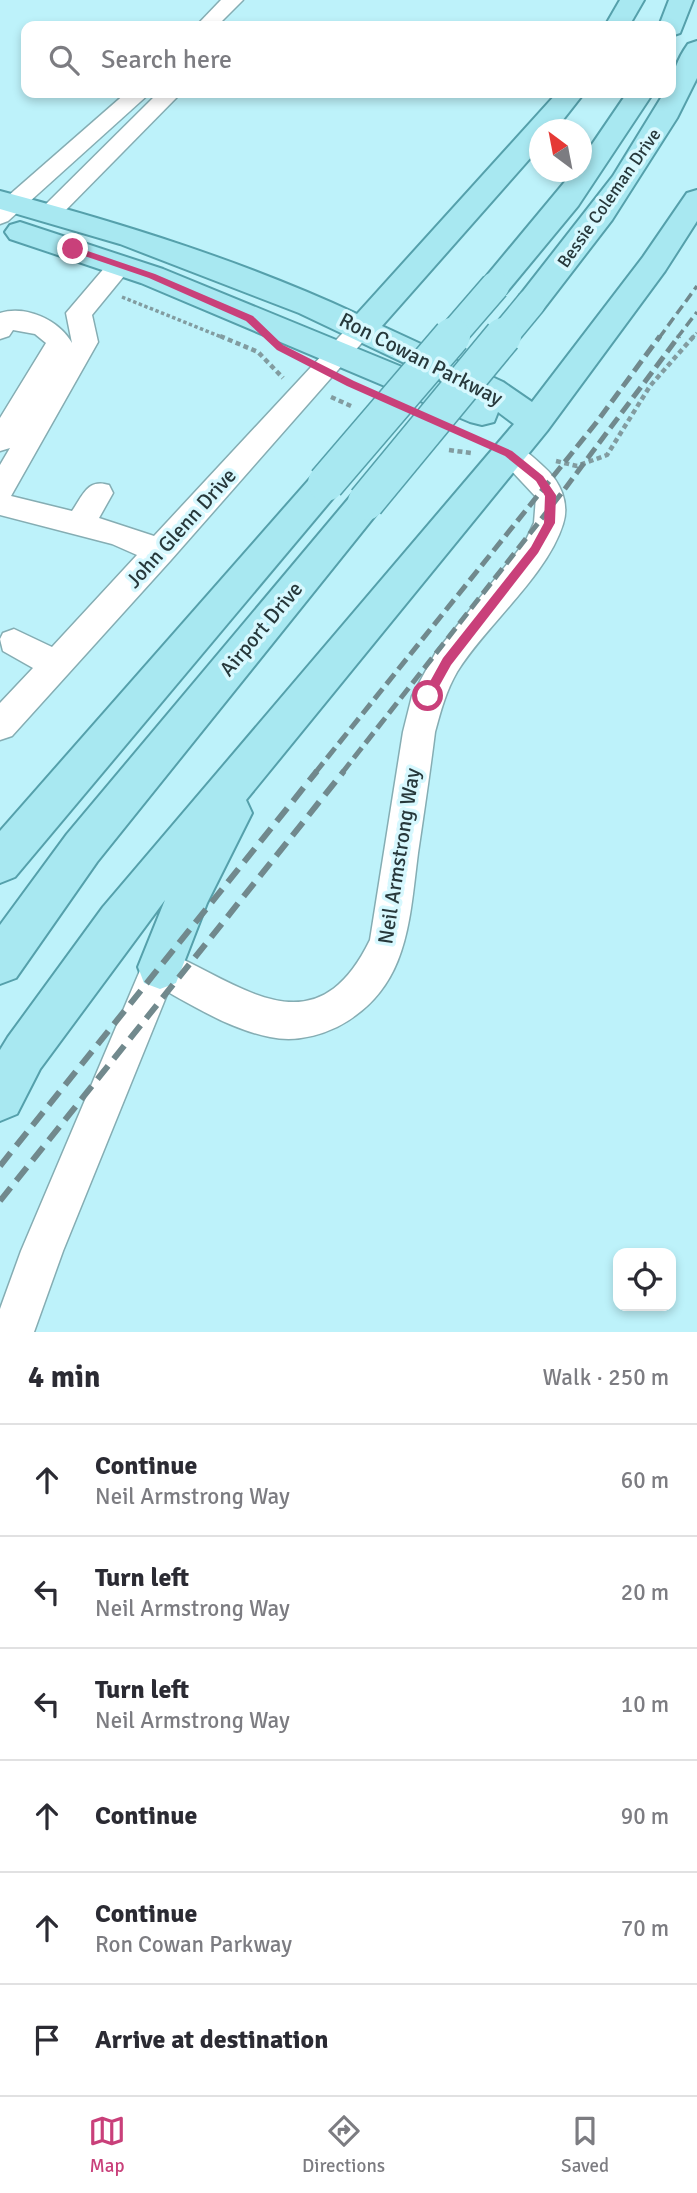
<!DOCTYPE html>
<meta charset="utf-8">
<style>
body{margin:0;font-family:Signika,sans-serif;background:#f7f7f7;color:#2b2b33}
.controls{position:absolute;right:21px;bottom:21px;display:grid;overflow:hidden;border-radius:14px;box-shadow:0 4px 10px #0003}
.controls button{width:63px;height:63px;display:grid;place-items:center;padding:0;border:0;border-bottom:2px solid #e1e1e2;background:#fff;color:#2b2b33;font:35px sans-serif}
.compass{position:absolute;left:529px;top:119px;width:63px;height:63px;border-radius:50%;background:#fff;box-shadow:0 4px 10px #0003;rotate:328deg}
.stop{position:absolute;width:21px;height:21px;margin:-16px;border:5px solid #c9407a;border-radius:50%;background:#fff}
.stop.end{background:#c9407a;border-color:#fff;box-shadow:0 2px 7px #0008}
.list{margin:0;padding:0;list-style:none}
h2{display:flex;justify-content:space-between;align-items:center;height:91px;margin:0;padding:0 28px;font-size:30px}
h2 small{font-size:23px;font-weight:400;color:#7c7c81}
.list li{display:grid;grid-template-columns:46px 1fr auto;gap:21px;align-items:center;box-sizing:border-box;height:112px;padding:0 28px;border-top:2px solid #e1e1e2}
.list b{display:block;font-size:26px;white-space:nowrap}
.list p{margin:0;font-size:23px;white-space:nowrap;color:#7c7c81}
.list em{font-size:23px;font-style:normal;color:#7c7c81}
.icon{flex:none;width:38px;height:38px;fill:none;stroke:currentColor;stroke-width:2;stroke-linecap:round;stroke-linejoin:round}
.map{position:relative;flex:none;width:697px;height:1332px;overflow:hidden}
.search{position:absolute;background:#fff;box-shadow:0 4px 10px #0003;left:21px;right:21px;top:21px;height:77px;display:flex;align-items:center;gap:18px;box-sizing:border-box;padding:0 24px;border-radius:14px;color:#7c7c81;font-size:26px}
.sheet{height:763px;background:#fff}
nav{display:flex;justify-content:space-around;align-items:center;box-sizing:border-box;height:98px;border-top:2px solid #e1e1e2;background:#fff;font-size:19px;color:#7c7c81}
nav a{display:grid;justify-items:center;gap:4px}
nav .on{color:#c9407a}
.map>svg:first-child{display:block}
.built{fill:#bdf2fa;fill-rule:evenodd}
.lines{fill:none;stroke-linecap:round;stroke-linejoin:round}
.minor-casing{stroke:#85adb3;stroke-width:3}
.major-casing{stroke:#55a0ab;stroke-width:4}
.path-far1{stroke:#829ca0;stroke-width:3.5;stroke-dasharray:3.5 2.5;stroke-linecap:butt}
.path{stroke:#829ca0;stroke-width:4.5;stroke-dasharray:5 3.5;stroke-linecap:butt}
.minor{fill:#fff;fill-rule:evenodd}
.major{fill:#a8e8f1;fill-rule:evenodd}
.rail-far2{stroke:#71898d;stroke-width:3.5;stroke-dasharray:10 5;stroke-linecap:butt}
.rail-far1{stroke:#71898d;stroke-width:5;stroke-dasharray:13 6;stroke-linecap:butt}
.rail{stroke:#71898d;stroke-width:6;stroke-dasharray:17 9;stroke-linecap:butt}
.major-bridge-far1-casing{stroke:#55a0ab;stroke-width:31;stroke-linecap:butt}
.major-bridge-casing{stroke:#55a0ab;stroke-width:39;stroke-linecap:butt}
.major-bridge-far1{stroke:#a8e8f1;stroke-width:28}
.major-bridge{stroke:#a8e8f1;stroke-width:36}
.route{fill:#c9407a}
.labels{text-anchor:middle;stroke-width:7;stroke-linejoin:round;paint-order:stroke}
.far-street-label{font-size:18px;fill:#27383b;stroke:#d7f8fe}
.street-label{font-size:21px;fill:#27383b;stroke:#d7f8fe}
</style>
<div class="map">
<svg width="697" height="1332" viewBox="0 0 697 1332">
<rect width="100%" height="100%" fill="#d7f8fe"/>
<path class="built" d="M 0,0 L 697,0 L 697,1332 L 0,1332 ZM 26,26 L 671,26 L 671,93 L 26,93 ZM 540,130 L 582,130 L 582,172 L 540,172 ZM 618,1253 L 671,1253 L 671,1306 L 618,1306 Z"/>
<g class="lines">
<defs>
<g id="minor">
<path d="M 221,0 L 243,0 L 217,26 L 196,26 Z"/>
<path d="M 126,93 L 150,93 L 8,221 L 0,224 L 0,203 Z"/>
<path d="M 158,93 L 181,93 L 57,219 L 41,219 L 37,214 L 41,209 Z"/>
<path d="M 121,257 L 130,259 L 133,265 L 92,315 L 98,342 L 11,496 L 72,511 C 83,495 88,478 109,485 L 113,493 L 99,518 L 154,536 L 352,323 L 361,320 L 370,323 L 374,329 L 171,560 L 12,736 L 0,740 L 0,703 L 33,668 L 3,651 L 0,639 L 3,633 L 14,629 L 52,647 L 137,555 L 112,544 L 0,515 L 0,465 L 10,448 L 0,451 L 0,418 L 46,343 L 35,334 L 13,330 L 9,336 L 0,339 L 0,313 C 26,305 59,320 72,343 L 66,313 L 112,259 Z"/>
<path d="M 509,442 C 523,447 533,457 544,467 C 560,481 570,503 563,524 C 547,576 486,625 457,672 C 446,691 441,710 435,732 C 430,772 424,813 418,853 C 409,924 408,990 337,1027 C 316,1037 293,1042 270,1037 C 234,1030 200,1010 168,992 L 63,1251 L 34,1332 L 0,1332 L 0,1309 L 21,1251 L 147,954 L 160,949 C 238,981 314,1055 370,940 L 403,732 L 412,696 L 436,652 L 525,542 L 534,523 L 536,497 L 495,453 L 499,446 Z"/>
</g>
<g id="major">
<path d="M 620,0 L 644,0 L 629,26 L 605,26 Z"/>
<path d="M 669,0 L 693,0 L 680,33 L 671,36 L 671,26 L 659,26 Z"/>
<path d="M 697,41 L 697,78 L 677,118 L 612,220 L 542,311 L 531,314 L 520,311 L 516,303 L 520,295 L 613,176 L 664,93 L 671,93 C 671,75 678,58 688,44 Z"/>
<path d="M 557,93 L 584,93 L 555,130 L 540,130 L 540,147 L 382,326 L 503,382 L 532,402 L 643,257 L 687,193 L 697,190 L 697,221 L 665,271 L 547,431 L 246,800 L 252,813 L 207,903 L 176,983 L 160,989 L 144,983 L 138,967 L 165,900 L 40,1069 L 17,1114 L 0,1121 L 0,1050 L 8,1037 L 103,907 L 514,424 L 498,412 L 494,422 L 482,425 L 470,422 L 141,283 L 10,239 L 5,232 L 10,225 L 20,222 L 163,269 L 480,399 L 299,313 L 120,244 L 0,209 L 0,191 C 121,223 243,261 357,314 Z"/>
<path d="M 627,93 L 653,93 L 578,206 L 506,293 L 495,296 L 484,293 L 480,286 L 484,279 L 573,172 L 582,172 L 582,159 Z"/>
<path d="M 326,470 L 338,474 L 343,483 L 338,492 L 15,877 L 0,883 L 0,831 L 314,474 Z"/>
<path d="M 366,488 L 378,492 L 384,502 L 378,512 L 97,862 L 16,978 L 0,984 L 0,925 L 67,834 L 354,492 Z"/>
</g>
</defs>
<use href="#minor" class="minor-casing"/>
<use href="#major" class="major-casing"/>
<g class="path-far1">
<path d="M 122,297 L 224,338"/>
<path d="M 692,338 L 697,333"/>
</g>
<g class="path">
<path d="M 220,336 L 258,352 L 283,378"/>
<path d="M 331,397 L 351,406"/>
<path d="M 449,450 L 471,453"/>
<path d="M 556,461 L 577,466 L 607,455 L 650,386 L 694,336"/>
</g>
<use href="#minor" class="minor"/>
<use href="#major" class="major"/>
<g class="rail-far2">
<path d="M 659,338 L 697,286"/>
<path d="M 677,338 L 697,312"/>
</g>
<g class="rail-far1">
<path d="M 315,773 L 596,423 L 660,336"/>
<path d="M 342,773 L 564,490 L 679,336"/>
</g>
<g class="rail">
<path d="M 0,1166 L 317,771"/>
<path d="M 0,1201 L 344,771"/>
</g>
<defs>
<g id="major-bridge-far1">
<path d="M 450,338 L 495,286"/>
<path d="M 502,338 L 531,303"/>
</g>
<g id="major-bridge">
<path d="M 326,483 L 452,336"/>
<path d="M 366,502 L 503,336"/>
</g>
</defs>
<use href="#major-bridge-far1" class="major-bridge-far1-casing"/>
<use href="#major-bridge" class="major-bridge-casing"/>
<use href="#major-bridge-far1" class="major-bridge-far1"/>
<use href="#major-bridge" class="major-bridge"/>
</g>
<path class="route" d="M 73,246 L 155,274 L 253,316 L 283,345 L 354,381 L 512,451 L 543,476 L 556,495 L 555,523 L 538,553 L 451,665 L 432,699 L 428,701 L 422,696 L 443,658 L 531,547 L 544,523 L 545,496 L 536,481 L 505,456 L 347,386 L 277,350 L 246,321 L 149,278 L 70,251 Z"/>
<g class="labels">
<g class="far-street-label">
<text transform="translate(609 198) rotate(-55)" y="6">Bessie Coleman Drive</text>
</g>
<g class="street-label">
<text transform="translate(421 359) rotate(27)" y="7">Ron Cowan Parkway</text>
<text transform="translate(181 528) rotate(-48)" y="7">John Glenn Drive</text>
<text transform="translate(261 629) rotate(-50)" y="7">Airport Drive</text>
<text transform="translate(399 856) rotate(-81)" y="7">Neil Armstrong Way</text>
</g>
</g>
</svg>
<div class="controls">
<button><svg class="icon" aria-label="locate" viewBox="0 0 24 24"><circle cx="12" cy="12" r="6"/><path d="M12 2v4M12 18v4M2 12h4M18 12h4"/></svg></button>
</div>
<svg class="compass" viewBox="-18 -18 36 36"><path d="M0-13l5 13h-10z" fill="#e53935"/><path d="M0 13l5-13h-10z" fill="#7c7c81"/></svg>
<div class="stop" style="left:428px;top:696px"></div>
<div class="stop end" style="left:73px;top:249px"></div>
<div class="search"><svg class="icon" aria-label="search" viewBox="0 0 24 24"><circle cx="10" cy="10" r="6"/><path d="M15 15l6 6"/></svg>Search here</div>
</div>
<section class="sheet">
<h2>4 min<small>Walk · 250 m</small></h2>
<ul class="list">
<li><svg class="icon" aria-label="ahead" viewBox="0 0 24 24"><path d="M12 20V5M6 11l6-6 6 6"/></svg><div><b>Continue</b><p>Neil Armstrong Way</p></div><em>60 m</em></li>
<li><svg class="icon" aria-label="left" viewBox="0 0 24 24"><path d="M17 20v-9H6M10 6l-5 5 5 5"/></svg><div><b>Turn left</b><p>Neil Armstrong Way</p></div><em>20 m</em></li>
<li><svg class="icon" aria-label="left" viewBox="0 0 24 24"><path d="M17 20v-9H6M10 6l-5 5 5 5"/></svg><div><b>Turn left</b><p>Neil Armstrong Way</p></div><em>10 m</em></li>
<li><svg class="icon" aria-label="ahead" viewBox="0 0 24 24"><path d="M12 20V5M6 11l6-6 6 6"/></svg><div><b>Continue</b></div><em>90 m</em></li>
<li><svg class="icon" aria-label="ahead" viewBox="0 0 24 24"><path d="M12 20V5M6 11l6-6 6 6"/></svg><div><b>Continue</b><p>Ron Cowan Parkway</p></div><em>70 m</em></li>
<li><svg class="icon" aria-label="arrive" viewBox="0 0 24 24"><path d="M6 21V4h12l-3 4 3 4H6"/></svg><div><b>Arrive at destination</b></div></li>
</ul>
</section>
<nav>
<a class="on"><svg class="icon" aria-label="map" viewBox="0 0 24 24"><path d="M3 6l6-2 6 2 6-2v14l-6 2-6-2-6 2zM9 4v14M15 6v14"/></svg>Map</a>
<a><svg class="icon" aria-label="directions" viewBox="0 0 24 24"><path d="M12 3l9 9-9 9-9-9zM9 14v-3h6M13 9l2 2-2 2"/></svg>Directions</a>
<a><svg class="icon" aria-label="saved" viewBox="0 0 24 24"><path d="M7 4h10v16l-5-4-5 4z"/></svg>Saved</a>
</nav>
